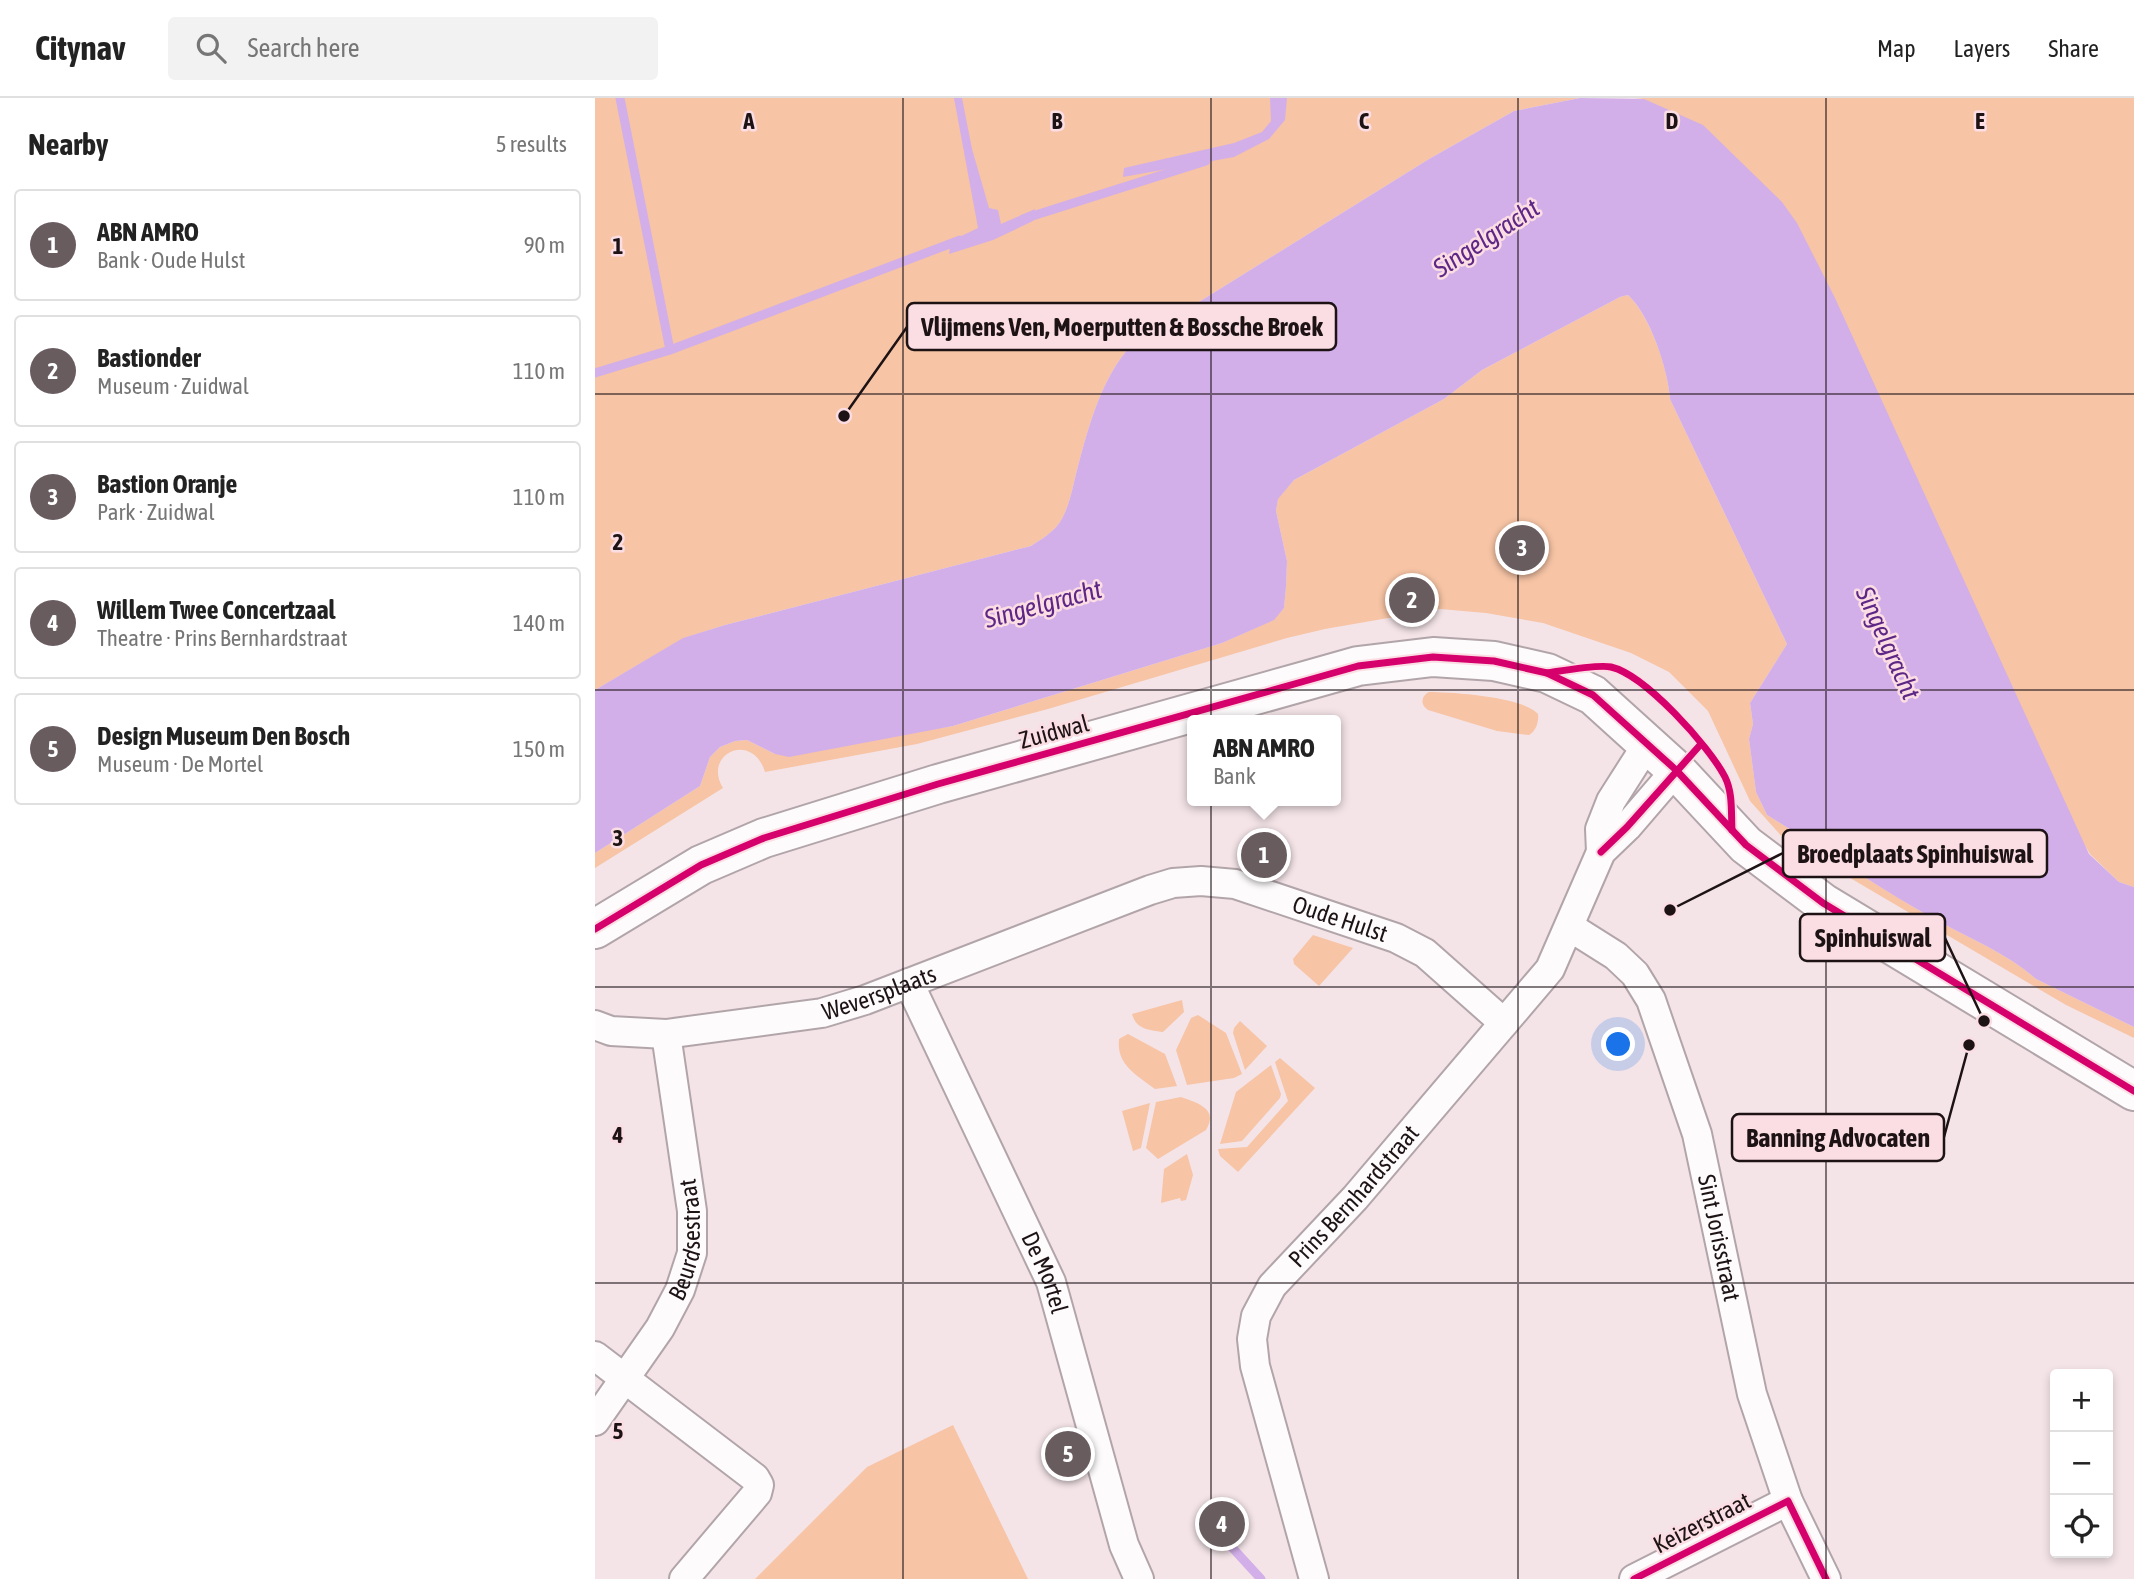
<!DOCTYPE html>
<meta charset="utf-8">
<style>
body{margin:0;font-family:"Asap Condensed",sans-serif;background:#f2f2f2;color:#222}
.controls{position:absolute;right:21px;bottom:21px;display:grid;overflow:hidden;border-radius:7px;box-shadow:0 4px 10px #0003}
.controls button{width:63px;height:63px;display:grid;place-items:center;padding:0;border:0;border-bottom:2px solid #e0e0e0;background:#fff;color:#222;font:35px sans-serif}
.you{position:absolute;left:1024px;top:947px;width:24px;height:24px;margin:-18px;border:5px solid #fff;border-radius:50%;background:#1a73e8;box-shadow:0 0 0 10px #1a73e833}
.badge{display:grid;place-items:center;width:46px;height:46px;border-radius:50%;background:#685c5f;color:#fff;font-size:23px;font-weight:700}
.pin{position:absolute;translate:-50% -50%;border:4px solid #fff;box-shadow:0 2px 7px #0006}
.popup{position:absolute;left:592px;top:617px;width:154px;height:91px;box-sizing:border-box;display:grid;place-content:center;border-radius:7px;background:#fff;filter:drop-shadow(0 2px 5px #0005);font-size:23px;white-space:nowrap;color:#767676}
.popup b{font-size:26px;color:#222}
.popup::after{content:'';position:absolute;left:50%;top:100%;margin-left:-14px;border:14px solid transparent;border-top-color:#fff}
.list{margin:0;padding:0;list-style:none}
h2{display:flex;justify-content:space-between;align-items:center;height:91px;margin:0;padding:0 28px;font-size:30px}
h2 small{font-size:23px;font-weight:400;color:#767676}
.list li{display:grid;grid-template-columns:46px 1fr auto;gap:21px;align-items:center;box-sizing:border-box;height:112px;margin:0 14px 14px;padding:0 14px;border:2px solid #e0e0e0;border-radius:7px}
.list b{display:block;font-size:26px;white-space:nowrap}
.list p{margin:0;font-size:23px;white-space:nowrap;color:#767676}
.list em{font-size:23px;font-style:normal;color:#767676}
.icon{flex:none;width:38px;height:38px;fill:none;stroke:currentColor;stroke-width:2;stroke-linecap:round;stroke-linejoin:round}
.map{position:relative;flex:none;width:1539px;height:1481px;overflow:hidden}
header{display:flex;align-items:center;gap:42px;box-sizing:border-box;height:98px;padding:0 35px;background:#fff;border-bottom:2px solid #e0e0e0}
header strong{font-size:33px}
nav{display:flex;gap:38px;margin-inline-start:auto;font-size:24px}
.search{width:490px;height:63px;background:#f2f2f2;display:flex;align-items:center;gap:18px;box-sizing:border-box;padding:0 24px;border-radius:7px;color:#767676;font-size:26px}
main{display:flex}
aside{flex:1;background:#fff}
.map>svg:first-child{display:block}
.green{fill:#f7c4a5}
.water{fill:#d2afe9}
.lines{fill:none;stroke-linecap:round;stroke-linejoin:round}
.stream{stroke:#d2afe9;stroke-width:9}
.street-casing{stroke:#b2a5a9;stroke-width:32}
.secondary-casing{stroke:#b2a5a9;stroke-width:42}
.street{stroke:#fdfbfc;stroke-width:28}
.secondary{stroke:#fdfbfc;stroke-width:38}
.cycleway-casing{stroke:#fbdde4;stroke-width:11}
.cycleway{stroke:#d6006c;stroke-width:7}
.grid{fill:none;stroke:#1d1315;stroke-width:2;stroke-opacity:0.55}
.labels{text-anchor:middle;stroke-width:5;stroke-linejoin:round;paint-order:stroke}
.street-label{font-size:24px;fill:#1d1315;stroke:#fbdde4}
.water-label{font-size:26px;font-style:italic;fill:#5e2786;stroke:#fbdde4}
.grid-label{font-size:23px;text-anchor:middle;font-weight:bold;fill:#1d1315;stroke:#fbdde4;stroke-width:5;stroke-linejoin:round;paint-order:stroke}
.leader{fill:none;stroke:#1d1315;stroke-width:2.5}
.callout-dot{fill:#1d1315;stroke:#fbdde4;stroke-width:2.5}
.callout{fill:#fbdde4;stroke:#1d1315;stroke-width:2.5}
.callout-label{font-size:26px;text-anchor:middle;font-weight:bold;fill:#1d1315}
</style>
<header>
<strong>Citynav</strong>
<div class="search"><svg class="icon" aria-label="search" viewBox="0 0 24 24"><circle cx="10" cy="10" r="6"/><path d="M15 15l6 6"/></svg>Search here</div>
<nav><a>Map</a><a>Layers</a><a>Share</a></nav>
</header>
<main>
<aside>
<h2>Nearby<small>5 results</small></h2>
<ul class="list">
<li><span class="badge">1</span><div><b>ABN AMRO</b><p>Bank · Oude Hulst</p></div><em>90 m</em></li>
<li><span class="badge">2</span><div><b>Bastionder</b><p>Museum · Zuidwal</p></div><em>110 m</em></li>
<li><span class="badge">3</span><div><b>Bastion Oranje</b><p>Park · Zuidwal</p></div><em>110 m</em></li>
<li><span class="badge">4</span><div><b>Willem Twee Concertzaal</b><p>Theatre · Prins Bernhardstraat</p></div><em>140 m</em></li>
<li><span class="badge">5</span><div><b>Design Museum Den Bosch</b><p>Museum · De Mortel</p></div><em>150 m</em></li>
</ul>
</aside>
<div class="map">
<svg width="1539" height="1481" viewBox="0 0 1539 1481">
<rect width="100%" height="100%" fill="#f4e4e8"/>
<g class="green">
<path d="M 0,0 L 985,0 L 919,13 L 834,61 L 538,245 C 506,280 494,327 482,372 C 477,391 474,413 462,428 C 454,437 445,442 436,448 L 130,527 L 89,540 L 0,592 Z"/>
<path d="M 1039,0 L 1539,0 L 1539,789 L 1524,784 L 1495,756 L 1049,1 Z"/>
<path d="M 1033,197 C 1055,218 1073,270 1075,301 L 1192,546 L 1155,605 L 1158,626 L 1154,641 L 1161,694 L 1172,717 C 1229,752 1286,792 1345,824 C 1378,842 1413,856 1441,881 L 1539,929 L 1539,940 L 1471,907 L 1189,741 L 1155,703 L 1113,613 L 1074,574 L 1036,555 L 948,525 L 891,515 L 845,511 L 730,531 L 692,540 L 453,611 L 322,646 L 170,674 C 157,632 107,656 128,690 L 0,770 L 0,755 L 105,688 L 115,659 L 125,649 L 140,643 L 152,642 L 180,656 L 358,628 L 627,545 L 678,522 L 689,510 L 691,489 L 692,463 L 681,413 L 683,400 L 699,382 L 849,301 L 887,272 L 1025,199 Z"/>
<path d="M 834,594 C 857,594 929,599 943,616 C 944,624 941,633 934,637 L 902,633 L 833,612 C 825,607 826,598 834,594 Z"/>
<path d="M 718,837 L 758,850 L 724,888 L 699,866 L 698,861 Z"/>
<path d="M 587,902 L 589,914 L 568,934 C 553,932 541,931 537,916 Z"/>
<path d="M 603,917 L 631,935 L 647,976 L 639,980 L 592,987 L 581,952 L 596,920 Z"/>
<path d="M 645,923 L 672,948 L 650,972 L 638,935 L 639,930 Z"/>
<path d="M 533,936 L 570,956 L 582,988 L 560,991 C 542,977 521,967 524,941 Z"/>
<path d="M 685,960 L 720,990 L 643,1074 L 625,1058 L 623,1051 L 652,1049 L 693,1003 L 680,964 Z"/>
<path d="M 676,967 L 686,996 L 685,1000 L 647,1043 L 625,1046 L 641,994 Z"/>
<path d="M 586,999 C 603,1005 624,1011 611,1032 L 563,1061 L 551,1050 L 561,1004 Z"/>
<path d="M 555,1005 L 546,1050 L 538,1053 L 527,1013 Z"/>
<path d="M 592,1056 L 598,1077 L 591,1102 L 586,1103 L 585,1100 L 566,1105 L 569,1071 Z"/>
<path d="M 358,1327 L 433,1481 L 160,1481 L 272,1369 Z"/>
</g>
<g class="water">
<path d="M 359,0 L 367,0 L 377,51 L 394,110 L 403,112 L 406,126 L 440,111 L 438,123 L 398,142 L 354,156 L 356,143 L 383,130 Z"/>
<path d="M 675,0 L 692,0 L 690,22 L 674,41 L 639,59 L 528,79 L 529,70 L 639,45 L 667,34 L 676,23 Z"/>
<path d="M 985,0 L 1049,1 L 1108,27 L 1187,104 L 1202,125 L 1240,200 L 1494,756 L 1524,784 L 1539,789 L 1539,929 L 1441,881 C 1413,856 1378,842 1345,824 C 1286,792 1230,752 1172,717 L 1161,694 L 1154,641 L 1158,626 L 1155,605 L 1192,546 L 1075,301 C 1073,271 1055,217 1033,197 L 1025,199 L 887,272 L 849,301 L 699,382 L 683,401 L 681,413 L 692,463 L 691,489 L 689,510 L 679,522 L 627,545 L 358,628 L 194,659 L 180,656 L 152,642 L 140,643 L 125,649 L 115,659 L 105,688 L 0,755 L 0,592 L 88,540 L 130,527 L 436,448 C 445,442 454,437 462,428 C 474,413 477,391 482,372 C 494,327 506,280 538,245 L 834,61 L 919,13 Z"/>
</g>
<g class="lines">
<g class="stream">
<path d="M 25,0 L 75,252"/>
<path d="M 428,121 L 611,63"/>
<path d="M 0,275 L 75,252 L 365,142"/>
<path d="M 620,1442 L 633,1445 L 666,1481"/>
</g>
<defs>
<g id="street">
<path d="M 1006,754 L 1005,731 L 1016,703 L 1053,645"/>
<path id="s1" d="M 975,829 L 1021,858 L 1040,876 L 1056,902 L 1102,1036 L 1157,1296 L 1193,1403 L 1231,1481"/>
<path id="s2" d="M 314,885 L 456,1184 L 529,1447 L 544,1481"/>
<path id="s3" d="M 0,927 L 16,933 L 71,936 L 227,915 L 270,902 L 555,792 L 578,785 L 606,783 L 640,786 L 801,840 L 830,855 L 909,925"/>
<path d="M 0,1258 L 160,1380 L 164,1387 L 162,1395 L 89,1481"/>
<path id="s4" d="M 0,1323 L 65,1230 L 85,1192 L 97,1155 L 97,1113 L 71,936"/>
<path id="s5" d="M 719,1481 L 660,1268 L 657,1241 L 661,1218 L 677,1188 L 760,1100 L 955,871 L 1006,754 L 1032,729 L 1081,672"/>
<path d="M 1039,1481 L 1193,1403"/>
</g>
<path id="secondary" d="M 0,831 L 106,767 L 169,740 L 343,686 L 710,583 L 763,568 L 838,559 L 899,563 L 952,575 L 998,597 L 1081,672 L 1151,747 L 1228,805 L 1539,993"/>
</defs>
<use href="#street" class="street-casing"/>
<use href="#secondary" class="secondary-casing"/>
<use href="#street" class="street"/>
<use href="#secondary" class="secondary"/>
<defs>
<g id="cycleway">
<path d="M 952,575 C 966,573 1003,566 1016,569 C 1050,577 1114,648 1130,679 C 1138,695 1136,715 1137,732"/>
<path d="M 1006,754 L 1032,729 L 1106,646"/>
<path d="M 0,831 L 106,767 L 169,740 L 343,686 L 710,583 L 763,568 L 838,559 L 899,563 L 952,575 L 998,597 L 1081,672 L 1151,747 L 1228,805 L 1539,993"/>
<path d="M 1039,1481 L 1193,1403 L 1231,1481"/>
</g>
</defs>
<use href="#cycleway" class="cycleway-casing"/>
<use href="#cycleway" class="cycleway"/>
</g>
<path class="grid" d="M 308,0 L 308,1481M 616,0 L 616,1481M 923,0 L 923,1481M 1231,0 L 1231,1481M 0,296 L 1539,296M 0,592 L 1539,592M 0,889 L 1539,889M 0,1185 L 1539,1185"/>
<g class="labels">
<g class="street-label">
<text transform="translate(459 634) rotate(-15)" y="8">Zuidwal</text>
<text dy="8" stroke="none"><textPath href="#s3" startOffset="777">Oude Hulst</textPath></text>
<text dy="8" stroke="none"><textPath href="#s3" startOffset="290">Weversplaats</textPath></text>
<text dy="8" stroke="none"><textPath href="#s5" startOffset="427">Prins Bernhardstraat</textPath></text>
<text dy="8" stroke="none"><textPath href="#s4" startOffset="208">Beurdsestraat</textPath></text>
<text dy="8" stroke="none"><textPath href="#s1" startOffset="359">Sint Jorisstraat</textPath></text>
<text dy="8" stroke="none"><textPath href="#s2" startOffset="320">De Mortel</textPath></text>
<text transform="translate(1107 1425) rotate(-27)" y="8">Keizerstraat</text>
</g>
<g class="water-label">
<text transform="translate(891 140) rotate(-33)" y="9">Singelgracht</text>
<text transform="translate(448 506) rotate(-15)" y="9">Singelgracht</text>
<text transform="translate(1293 545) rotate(66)" y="9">Singelgracht</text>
</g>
</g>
<g class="grid-label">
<text x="154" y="31">A</text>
<text x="462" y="31">B</text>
<text x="769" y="31">C</text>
<text x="1077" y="31">D</text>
<text x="1385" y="31">E</text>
<text x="23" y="156">1</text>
<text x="23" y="452">2</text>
<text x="23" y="748">3</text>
<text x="23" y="1045">4</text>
<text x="23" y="1341">5</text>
</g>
<path class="leader" d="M249 318L312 229M1075 812L1188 755M1389 923L1350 840M1374 947L1349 1039"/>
<g class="callout-dot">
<circle cx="249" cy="318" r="7"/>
<circle cx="1075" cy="812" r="7"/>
<circle cx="1389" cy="923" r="7"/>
<circle cx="1374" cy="947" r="7"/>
</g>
<g class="callout">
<rect x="312" y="205" width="429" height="47" rx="7"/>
<rect x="1188" y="732" width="264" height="47" rx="7"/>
<rect x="1205" y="816" width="145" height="47" rx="7"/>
<rect x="1137" y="1016" width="212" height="47" rx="7"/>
</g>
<g class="callout-label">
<text x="527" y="238">Vlijmens Ven, Moerputten &amp; Bossche Broek</text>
<text x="1320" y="765">Broedplaats Spinhuiswal</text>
<text x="1278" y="849">Spinhuiswal</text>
<text x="1243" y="1049">Banning Advocaten</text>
</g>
</svg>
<div class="controls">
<button>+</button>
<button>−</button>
<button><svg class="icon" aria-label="locate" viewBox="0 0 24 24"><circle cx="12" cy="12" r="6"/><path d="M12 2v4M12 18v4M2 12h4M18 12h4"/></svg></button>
</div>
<div class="you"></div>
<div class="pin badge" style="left:669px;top:757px">1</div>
<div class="popup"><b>ABN AMRO</b>Bank</div>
<div class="pin badge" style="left:817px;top:502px">2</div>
<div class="pin badge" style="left:927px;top:450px">3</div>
<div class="pin badge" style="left:627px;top:1426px">4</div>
<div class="pin badge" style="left:473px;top:1356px">5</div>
</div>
</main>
